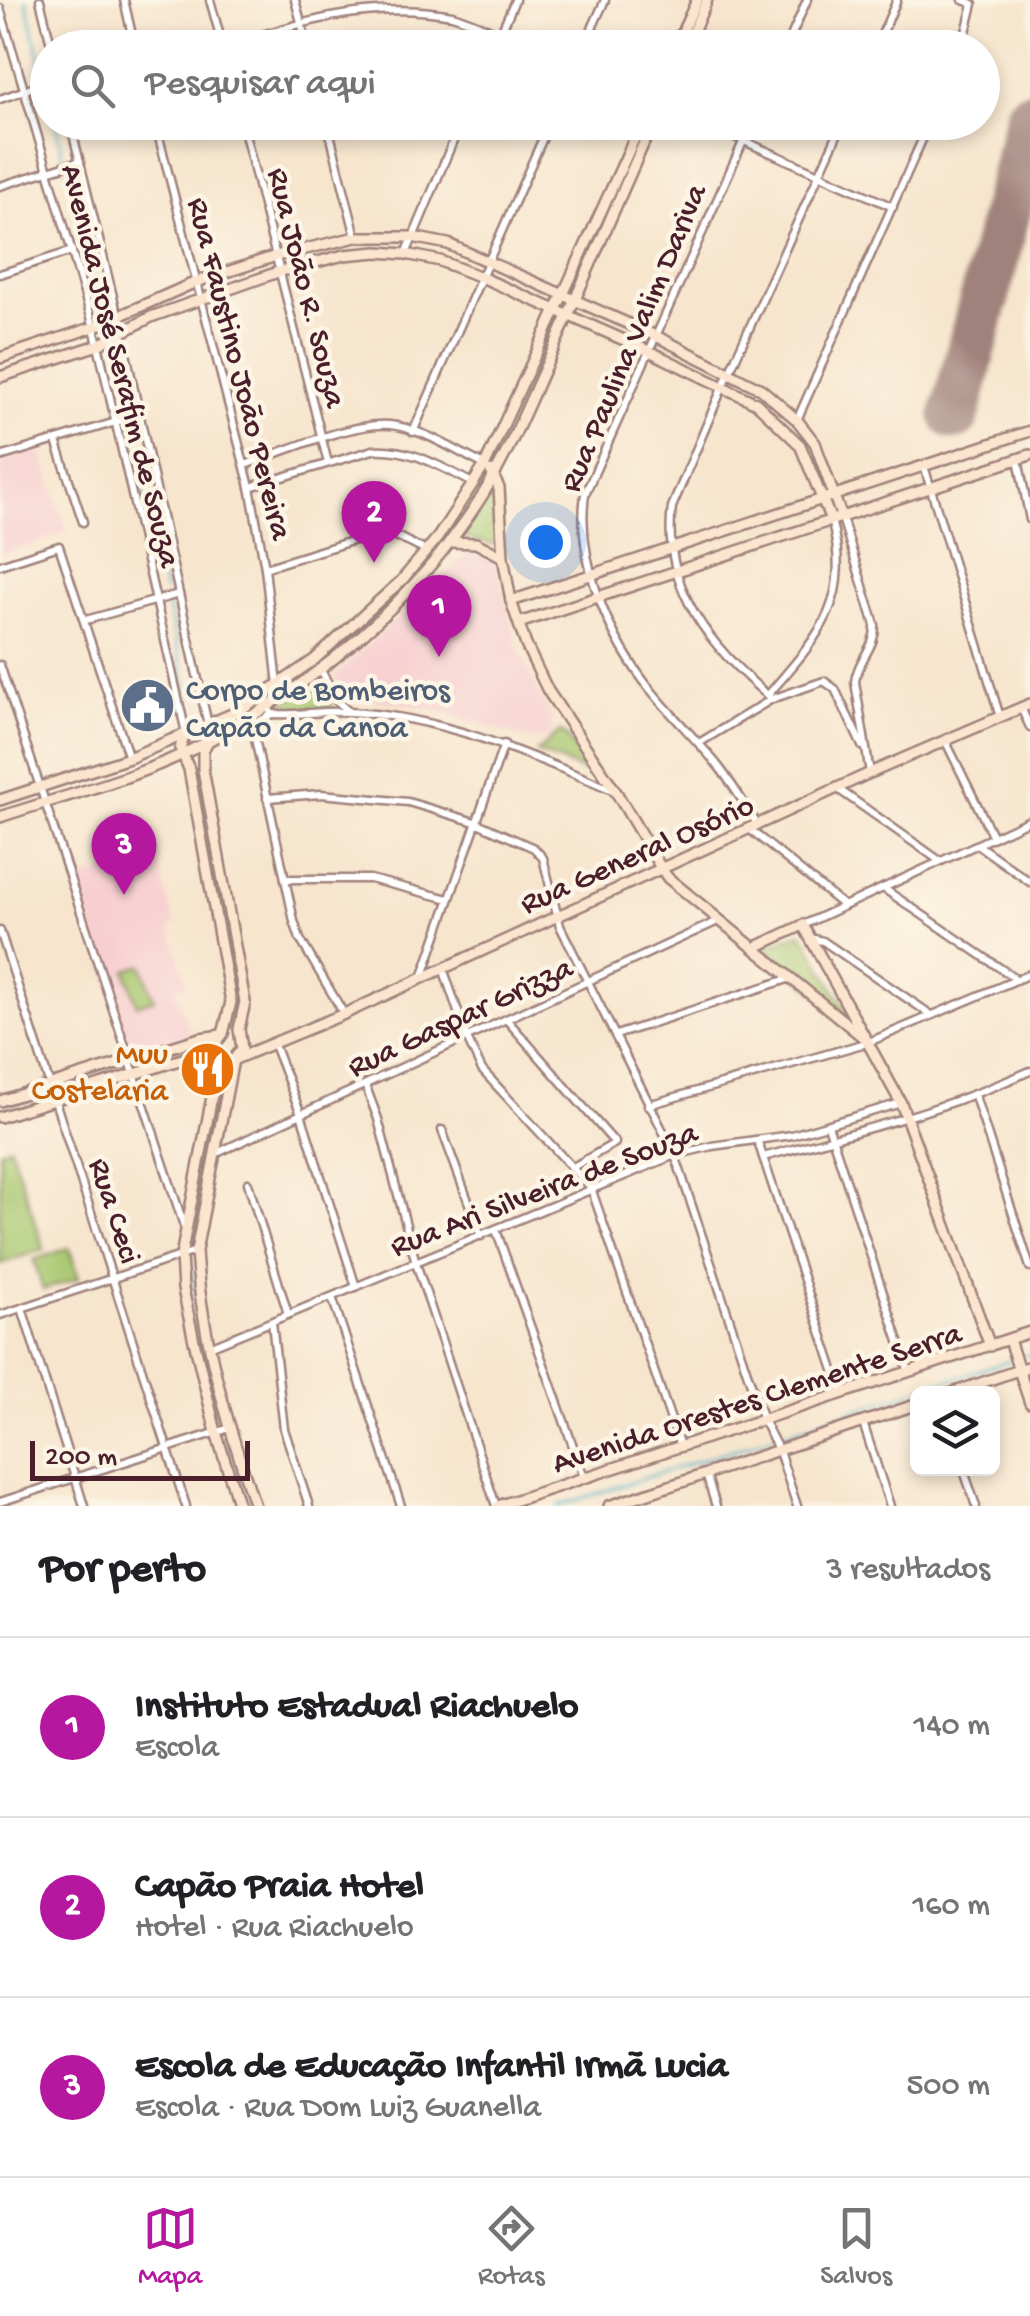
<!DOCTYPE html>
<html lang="pt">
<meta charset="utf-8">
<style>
body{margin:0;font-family:"Gochi Hand",sans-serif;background:#f2f2f2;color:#202124}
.controls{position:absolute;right:30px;bottom:30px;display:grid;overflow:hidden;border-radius:15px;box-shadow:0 5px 15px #0003}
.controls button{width:90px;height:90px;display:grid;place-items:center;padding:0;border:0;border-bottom:2px solid #e0e0e0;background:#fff;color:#202124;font:50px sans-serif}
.scale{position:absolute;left:30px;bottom:25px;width:220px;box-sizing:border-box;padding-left:10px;border:5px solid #4a1f2b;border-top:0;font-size:28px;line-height:35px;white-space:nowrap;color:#4a1f2b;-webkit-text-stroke:8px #fcf5e5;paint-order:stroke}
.you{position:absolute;left:545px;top:542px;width:35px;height:35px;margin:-25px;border:8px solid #fff;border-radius:50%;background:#1a73e8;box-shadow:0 0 0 15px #1a73e833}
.badge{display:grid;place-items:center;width:65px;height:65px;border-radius:50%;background:#b5179e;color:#fff;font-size:32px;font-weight:700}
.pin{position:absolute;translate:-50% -82px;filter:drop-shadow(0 2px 5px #0008)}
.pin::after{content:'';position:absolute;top:52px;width:35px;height:30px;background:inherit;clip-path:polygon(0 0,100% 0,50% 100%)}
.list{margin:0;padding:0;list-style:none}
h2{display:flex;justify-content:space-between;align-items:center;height:130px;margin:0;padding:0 40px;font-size:42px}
h2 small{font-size:32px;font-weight:400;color:#757577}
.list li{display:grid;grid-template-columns:65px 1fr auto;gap:30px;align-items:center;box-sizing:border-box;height:180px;padding:0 40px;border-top:2px solid #e0e0e0}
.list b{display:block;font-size:38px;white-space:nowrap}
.list p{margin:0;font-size:32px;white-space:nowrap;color:#757577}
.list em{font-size:32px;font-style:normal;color:#757577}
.icon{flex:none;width:55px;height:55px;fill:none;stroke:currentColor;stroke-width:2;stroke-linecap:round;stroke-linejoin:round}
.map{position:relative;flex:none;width:1030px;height:1506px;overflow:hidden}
.search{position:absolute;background:#fff;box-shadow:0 5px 15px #0003;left:30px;right:30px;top:30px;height:110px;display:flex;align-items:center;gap:25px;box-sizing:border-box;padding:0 35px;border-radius:55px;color:#757577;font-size:38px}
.sheet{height:670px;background:#fff}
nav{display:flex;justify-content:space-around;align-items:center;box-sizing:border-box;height:140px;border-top:2px solid #e0e0e0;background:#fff;font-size:28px;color:#757577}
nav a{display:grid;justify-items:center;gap:5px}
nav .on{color:#b5179e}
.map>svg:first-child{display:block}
.built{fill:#f7cfd0}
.green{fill:#a8c870;stroke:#79744e;stroke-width:2.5}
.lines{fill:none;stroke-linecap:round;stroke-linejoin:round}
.stream{stroke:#4ab2c9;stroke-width:2.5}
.runway{stroke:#a0827c;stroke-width:50}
.street-casing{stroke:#a0827c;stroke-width:11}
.secondary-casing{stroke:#a0827c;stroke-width:14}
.street{stroke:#fff;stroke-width:6}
.secondary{stroke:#fce5cf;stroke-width:9}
.labels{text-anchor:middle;stroke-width:9;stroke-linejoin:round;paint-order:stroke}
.street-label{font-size:32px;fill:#4a1f2b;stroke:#fcf5e5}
.service-label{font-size:32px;fill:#4e5e75;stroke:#fcf5e5;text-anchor:start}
.food-label{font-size:32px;fill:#c56008;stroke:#fcf5e5;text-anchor:end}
</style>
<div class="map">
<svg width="1030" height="1506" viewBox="0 0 1030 1506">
<rect width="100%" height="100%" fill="#fcf5e5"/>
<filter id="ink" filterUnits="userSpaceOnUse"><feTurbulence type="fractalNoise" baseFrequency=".01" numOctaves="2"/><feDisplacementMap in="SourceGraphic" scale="20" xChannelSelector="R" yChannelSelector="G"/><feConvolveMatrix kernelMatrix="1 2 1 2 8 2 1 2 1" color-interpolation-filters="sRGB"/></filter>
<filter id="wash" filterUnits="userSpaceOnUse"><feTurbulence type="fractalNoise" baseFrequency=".0048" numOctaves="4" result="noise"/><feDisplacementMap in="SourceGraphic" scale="40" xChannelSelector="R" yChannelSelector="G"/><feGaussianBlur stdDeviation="2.25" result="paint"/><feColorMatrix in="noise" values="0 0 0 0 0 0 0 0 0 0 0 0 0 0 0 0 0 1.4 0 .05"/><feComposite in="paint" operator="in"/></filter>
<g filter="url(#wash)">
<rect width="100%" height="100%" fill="#f7e5cd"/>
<g class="built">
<path d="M 40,449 L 67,532 L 0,555 L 0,461 Z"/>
<path d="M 468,553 L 482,553 L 492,560 L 500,576 L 517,646 L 552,720 L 551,737 L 541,740 L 525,738 L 435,709 L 346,696 L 334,676 Z"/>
<path d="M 156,854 L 175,925 L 170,927 L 187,984 L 175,988 L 190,1034 L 131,1054 L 76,881 Z"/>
</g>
<g class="green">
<path d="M 484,499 L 496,502 L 498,543 L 494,545 L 467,539 L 463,532 Z"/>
<path d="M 444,591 L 470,618 L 454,633 L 428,605 Z"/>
<path d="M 319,677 L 333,704 L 331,708 L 283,708 L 283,705 Z"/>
<path d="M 560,732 L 565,734 L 593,775 L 537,752 Z"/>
<path d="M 802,932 L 854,1024 L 763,948 Z"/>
<path d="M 142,965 L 154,999 L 137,1005 L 126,970 Z"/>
<path d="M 10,1146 L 44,1249 L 0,1264 L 0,1150 Z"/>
<path d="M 69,1248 L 79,1278 L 43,1290 L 34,1260 Z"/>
</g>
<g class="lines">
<g class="stream">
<path d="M 26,0 L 44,77"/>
<path d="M 47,89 L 48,91"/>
<path d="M 55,122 L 64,160"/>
<path d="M 67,171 L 101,317"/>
<path d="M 110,348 L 125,413"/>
<path d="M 128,425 L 165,591"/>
<path d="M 167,603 L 189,697"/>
<path d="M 198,786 L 236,999 L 233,1026"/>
<path d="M 192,1246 L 223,1070"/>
<path d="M 189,1258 L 204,1349 L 222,1423"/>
<path d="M 225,1434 L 249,1506"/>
<path d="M 558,1506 L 1030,1354"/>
</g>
<path class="runway" d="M 955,415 L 1030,116"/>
</g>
</g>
<g filter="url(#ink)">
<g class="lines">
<defs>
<g id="street">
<path d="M 40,0 L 52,48"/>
<path d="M 124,0 L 135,48"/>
<path d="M 210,0 L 223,47"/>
<path d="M 295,0 L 308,48"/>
<path d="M 0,8 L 94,327 L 186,733"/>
<path d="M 223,48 C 297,22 372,0 452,15 C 479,23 505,37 531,48"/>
<path d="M 494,48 L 515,0"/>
<path d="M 583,48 L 605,0"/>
<path d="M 786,48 L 807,0"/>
<path d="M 876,48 L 897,0"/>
<path d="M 962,48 L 973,4 L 963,0"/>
<path d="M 0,99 L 48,82"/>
<path d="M 70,122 L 118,317 L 208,725"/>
<path d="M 155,122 L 250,487 L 265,568 L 278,685"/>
<path d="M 242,122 L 328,463"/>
<path d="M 327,122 L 356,237"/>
<path d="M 701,122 L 893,207"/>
<path d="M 752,122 L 585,494 C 576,557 606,630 643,680 C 666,711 695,737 719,767 C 733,785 745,805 757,824"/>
<path d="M 0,186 L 80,161"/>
<path d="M 406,254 L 461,122"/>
<path d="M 0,274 L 72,251"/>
<path d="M 797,420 L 930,122"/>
<path d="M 413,432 L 550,122"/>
<path d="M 56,441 L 83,522"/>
<path d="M 0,457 L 139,415"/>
<path d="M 1018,459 L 1030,520"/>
<path d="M 245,465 C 282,452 352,422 390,425 C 422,428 457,452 485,465"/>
<path d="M 924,466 L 1000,717"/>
<path d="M 250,487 L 373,450 C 411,447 442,468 475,484"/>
<path d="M 842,518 L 875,625 C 876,648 857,660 855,682 L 870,773"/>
<path d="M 0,565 L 59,546 L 129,758"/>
<path d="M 265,568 L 377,533 L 394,535 L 426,551"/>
<path d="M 86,620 L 179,594"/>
<path d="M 0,665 L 185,1229"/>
<path d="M 320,668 L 337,701 L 348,711"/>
<path d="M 768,695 C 817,638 854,601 831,520"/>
<path d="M 772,699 C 713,650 661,589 672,507 L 723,386 L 843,122"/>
<path d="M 268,708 L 272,714 C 297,716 323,710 349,712 C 443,716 530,755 615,791"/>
<path d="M 1021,708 L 1030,727"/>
<path d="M 272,714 L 255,724 L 253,729 L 294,921 L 300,939 L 344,1014"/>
<path d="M 945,740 L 993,837"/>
<path d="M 699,743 L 772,699 L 824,681 L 835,689 L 862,746"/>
<path d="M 838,789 L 940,861"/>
<path d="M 267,798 L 321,794 L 408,802 L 475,822 L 534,848 L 543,858 L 560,926 L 675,1155 L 763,1420 L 779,1451 L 797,1506"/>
<path d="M 748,828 L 844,906"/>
<path d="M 978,845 L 1030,882"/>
<path d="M 285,879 L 370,879 L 449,899"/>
<path d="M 883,888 L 1016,979"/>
<path d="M 803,925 L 1030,820"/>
<path d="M 0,931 L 186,1506"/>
<path d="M 810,938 L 823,941 L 930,1014"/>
<path d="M 443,968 L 467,1038 L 482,1070 L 591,1188 L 680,1446"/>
<path d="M 422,978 L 504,744"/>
<path d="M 507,1020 L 615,1143 L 573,1167"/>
<path d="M 616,1035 L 791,978"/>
<path d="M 274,1045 L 301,1114 L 356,1287"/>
<path d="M 366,1087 L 378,1119 L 416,1263 L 496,1506"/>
<path d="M 975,1096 L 1030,1267"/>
<path d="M 648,1105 L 869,1042 L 1030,974"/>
<path d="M 828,1125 L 909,1372"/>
<path d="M 442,1130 L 481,1236"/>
<path d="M 758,1142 L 842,1394"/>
<path d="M 217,1153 L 720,920"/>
<path d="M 763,1157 C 854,1133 944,1110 1030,1071"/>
<path d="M 248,1183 L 288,1314"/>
<path d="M 496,1230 L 584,1477"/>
<path d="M 332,1297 L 401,1506"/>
<path d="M 22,1308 L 84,1506"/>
<path d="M 0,1315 L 196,1251"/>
<path d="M 272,1322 L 284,1429 L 309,1506"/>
<path d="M 212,1346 L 675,1155 L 712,1146 L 792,1135 L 901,1103"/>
<path d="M 863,1423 L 890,1506"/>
<path d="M 963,1468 L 976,1506"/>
<path d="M 706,1474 L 716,1506"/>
<path d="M 0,1502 L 230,1428"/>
</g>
<g id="secondary">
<path d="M 675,48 L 697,0"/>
<path d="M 686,48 L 707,0"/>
<path d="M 0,358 L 94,327 L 196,282 L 276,256 L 356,237 L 412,237 L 448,244 L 656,336 L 761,389 L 797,420 L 815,443 L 842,518"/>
<path d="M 0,377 L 98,345 L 151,317 L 278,272 L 344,255 L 377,252 L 406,254 L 440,261 L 481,277 L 649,351 L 756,403 L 800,445 L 831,520"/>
<path d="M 491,471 L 499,488 L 503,557 L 511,601 L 526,645 L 548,691 L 616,792 L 661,868 L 668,878 L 869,1042"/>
<path d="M 449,542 L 476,543 L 503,557"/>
<path d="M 511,601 L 1030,431"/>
<path d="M 519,623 L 1030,455"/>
<path d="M 184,737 L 180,748 L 189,769 L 231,1002 L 223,1034 L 215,1044 L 219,1056 L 217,1071 L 181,1256 L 183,1289 L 194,1341 L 216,1432 L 239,1506"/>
<path d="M 208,741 L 203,750 L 203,769 L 245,1002 L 239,1029 L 242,1049 L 233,1060 L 196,1251 C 201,1337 228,1425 255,1506"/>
<path d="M 0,800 L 129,758 L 239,711 L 314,660 L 402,580 L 438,537 L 485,465 L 642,122"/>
<path d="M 0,817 C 66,795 139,778 201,745 C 312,687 414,603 482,496 C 510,451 530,400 552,352 C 586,276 619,199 653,122"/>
<path d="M 756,947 L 803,925 L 901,1103 L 990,1346"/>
<path d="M 235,1059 L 344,1014 L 870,773 L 1030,704"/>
<path d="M 0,1101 L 200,1038 L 221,1035"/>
<path d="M 0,1117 L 201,1053 L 221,1058"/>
<path d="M 1009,1340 L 1030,1403"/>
<path d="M 949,1394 L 1030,1366"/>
<path d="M 498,1506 L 1030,1332"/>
<path d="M 609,1506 L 918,1404"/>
</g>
</defs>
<use href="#street" class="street-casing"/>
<use href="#secondary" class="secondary-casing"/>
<use href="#street" class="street"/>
<use href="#secondary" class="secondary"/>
</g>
</g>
<defs>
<symbol id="civic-disc" viewBox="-11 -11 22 22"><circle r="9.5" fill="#5c6f8a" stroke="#fcf5e5"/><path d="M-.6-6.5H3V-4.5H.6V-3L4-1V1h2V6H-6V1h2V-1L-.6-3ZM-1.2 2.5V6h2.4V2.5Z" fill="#fff"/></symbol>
<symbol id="restaurant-disc" viewBox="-11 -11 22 22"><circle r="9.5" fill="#e8710a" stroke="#fcf5e5"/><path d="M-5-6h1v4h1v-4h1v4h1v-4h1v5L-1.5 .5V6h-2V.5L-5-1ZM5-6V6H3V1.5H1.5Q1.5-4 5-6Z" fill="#fff"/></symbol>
</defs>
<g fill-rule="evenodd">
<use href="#civic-disc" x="116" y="674" width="63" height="63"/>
<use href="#restaurant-disc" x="176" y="1038" width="63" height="63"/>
</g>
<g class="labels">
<g class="street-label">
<text transform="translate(309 287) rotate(76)" y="11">Rua João R. Souza</text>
<text transform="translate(631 337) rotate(-67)" y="11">Rua Paulina Valim Dariva</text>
<text transform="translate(123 365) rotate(76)" y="11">Avenida José Serafim de Souza</text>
<text transform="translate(242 368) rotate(76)" y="11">Rua Faustino João Pereira</text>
<text transform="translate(636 852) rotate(-24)" y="11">Rua General Osório</text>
<text transform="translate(459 1015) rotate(-25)" y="11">Rua Gaspar Grizza</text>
<text transform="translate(543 1187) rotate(-21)" y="11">Rua Ari Silveira de Souza</text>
<text transform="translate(117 1210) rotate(72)" y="11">Rua Ceci</text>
<text transform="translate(756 1396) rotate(-18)" y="11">Avenida Orestes Clemente Serra</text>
</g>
<g class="service-label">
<text x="186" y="699">Corpo de Bombeiros<tspan x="186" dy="37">Capão da Canoa</tspan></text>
</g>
<g class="food-label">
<text x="168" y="1062">Muu<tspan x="168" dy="37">Costelaria</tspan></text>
</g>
</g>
</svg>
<div class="controls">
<button><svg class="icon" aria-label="layers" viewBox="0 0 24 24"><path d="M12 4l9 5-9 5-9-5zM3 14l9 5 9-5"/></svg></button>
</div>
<div class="scale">200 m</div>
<div class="you"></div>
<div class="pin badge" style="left:439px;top:657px">1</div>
<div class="pin badge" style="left:374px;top:563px">2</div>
<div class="pin badge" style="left:124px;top:895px">3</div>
<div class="search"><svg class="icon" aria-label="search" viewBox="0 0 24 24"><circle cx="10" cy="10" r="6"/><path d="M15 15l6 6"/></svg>Pesquisar aqui</div>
</div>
<section class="sheet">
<h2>Por perto<small>3 resultados</small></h2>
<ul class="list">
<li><span class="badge">1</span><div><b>Instituto Estadual Riachuelo</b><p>Escola</p></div><em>140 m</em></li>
<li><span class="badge">2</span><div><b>Capão Praia Hotel</b><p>Hotel · Rua Riachuelo</p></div><em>160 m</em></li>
<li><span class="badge">3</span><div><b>Escola de Educação Infantil Irmã Lucia</b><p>Escola · Rua Dom Luiz Guanella</p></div><em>500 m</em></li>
</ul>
</section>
<nav>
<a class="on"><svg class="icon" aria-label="map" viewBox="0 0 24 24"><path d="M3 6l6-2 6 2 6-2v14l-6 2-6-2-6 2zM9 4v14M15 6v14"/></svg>Mapa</a>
<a><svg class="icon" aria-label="directions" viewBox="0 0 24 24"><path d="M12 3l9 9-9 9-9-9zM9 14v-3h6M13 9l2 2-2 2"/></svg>Rotas</a>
<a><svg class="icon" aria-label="saved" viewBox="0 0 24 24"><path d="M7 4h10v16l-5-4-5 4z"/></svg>Salvos</a>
</nav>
